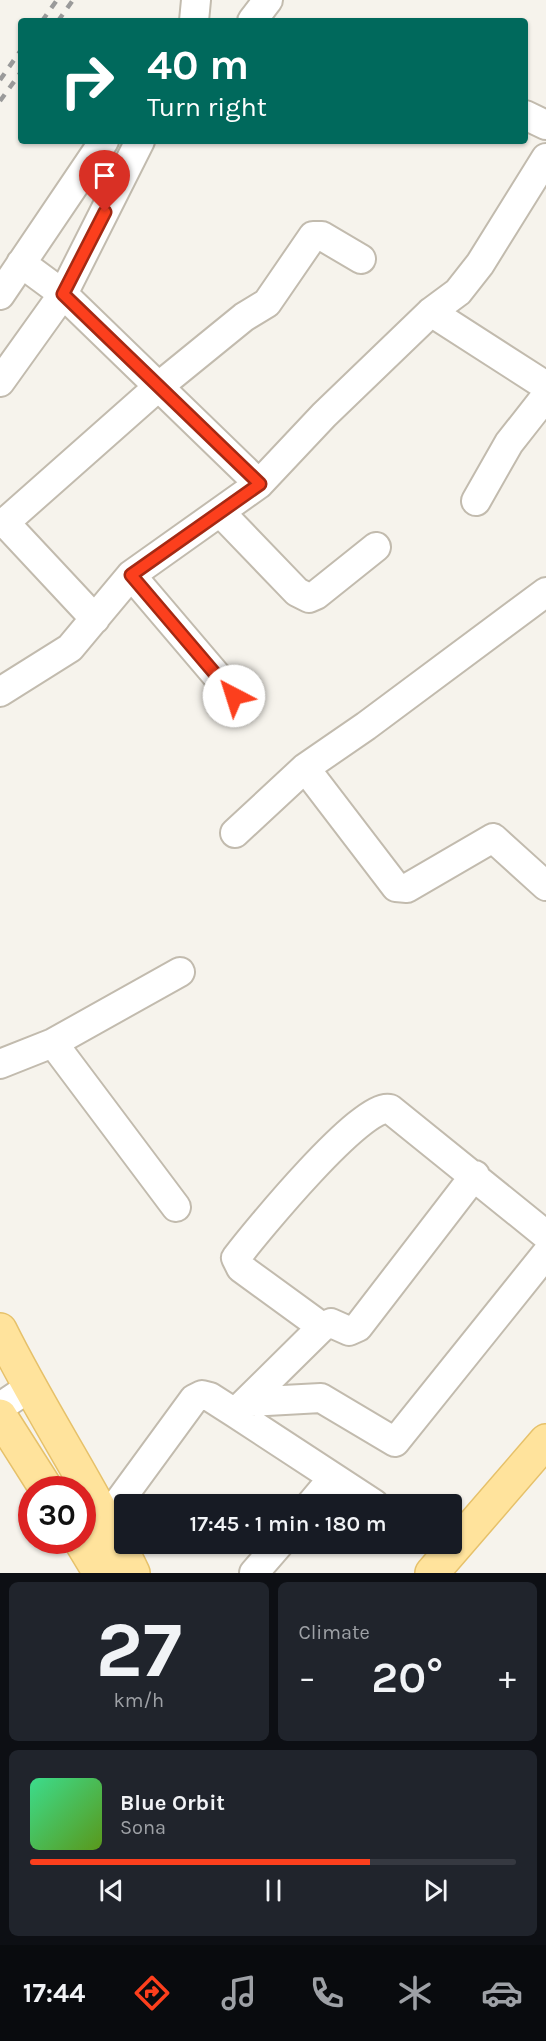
<!DOCTYPE html>
<meta charset="utf-8">
<style>
:root{--surface:#171b24;--page:#20242c;--text:#f1f3f6;--muted:#9ea1a6;--line:#363941;--accent:#fc3f1d}
body{margin:0;font-family:Karla,sans-serif;background:var(--page);color:var(--text);height:100vh;display:flex;flex-direction:column;font-size:22px;white-space:nowrap}
*{box-sizing:border-box;margin:0}
p{font-size:20px;color:var(--muted)}
.icon{flex:none;width:33px;height:33px;fill:none;stroke:currentColor;stroke-width:2;stroke-linecap:round;stroke-linejoin:round}
.map{position:relative;height:1573px;overflow:hidden}
.details{display:flex;flex-direction:column;gap:9px;padding:9px;background:#0d0f14;flex:1}
.details>*{flex:none}
.hud{position:absolute;left:18px;top:18px;width:510px;height:126px;border-radius:6px;box-shadow:0 2px 4px #0004;background:#00695c;color:#fff;overflow:hidden}
.speed{position:absolute;left:18px;top:1476px;display:flex;gap:12px;font-size:30px;font-weight:700;text-align:center}
.speed>*{display:grid;place-content:center;width:78px;height:78px;border-radius:50%;background:var(--surface);box-shadow:0 2px 4px #0004;line-height:1}
.speed .limit{border:9px solid #d22;background:#fff;color:#111}
.pin{position:absolute;display:grid;place-items:center;width:51px;height:51px;color:#fff;margin:-62px -26px;border-radius:50% 50% 50% 0;rotate:-45deg;box-shadow:0 0 6px #0007}
.pin .icon{rotate:45deg}
.me{position:absolute;width:66px;margin:-33px;rotate:320deg;stroke-linejoin:round;filter:drop-shadow(0 0 4px #0008)}
.turn{display:flex;align-items:center;gap:21px;height:126px;padding:0 30px;font-size:27px}
.turn .icon{width:78px;height:78px;stroke-width:2.5}
.turn b{display:block;font-size:42px;line-height:51px}
.big{font-size:45px;font-weight:600;line-height:1.1}
.details .card{flex:1;display:flex;flex-direction:column;justify-content:center;gap:9px;min-width:0;padding:0 21px;border-radius:9px;background:var(--page)}
.details .dial{align-items:center;gap:0}
.dial b{font-size:78px;line-height:1}
.song{display:flex;align-items:center;gap:18px}
.cover{width:72px;height:72px;border-radius:9px;background:linear-gradient(135deg,hsl(150 70% 55%),hsl(90 70% 35%))}
.played{height:6px;border-radius:3px;background:linear-gradient(90deg,var(--accent) 70%,var(--line) 70%)}
.keys{display:flex;justify-content:space-around;direction:ltr}
.heat{display:flex;justify-content:space-between;align-items:center;font-size:33px;direction:ltr}
.details .tiles{flex:1;display:grid;gap:9px;grid-template-columns:1fr 1fr}
.card:last-child{grid-column:span 2}
.trip{position:absolute;left:114px;top:1494px;width:348px;height:60px;border-radius:6px;background:var(--surface);box-shadow:0 2px 4px #0004;font-weight:600;line-height:60px;text-align:center}
.menu{display:flex;height:96px;justify-content:space-around;align-items:center;background:#090b0e;color:var(--muted)}
.menu .icon{width:42px;height:42px}
.menu .selected{color:var(--accent)}
.menu b{font-size:27px;color:var(--text)}
.map>svg:first-child{display:block}
.lines{fill:none;stroke-linecap:round;stroke-linejoin:round}
.minor-casing{stroke:#c2bbae;stroke-width:32}
.major-casing{stroke:#e6c16a;stroke-width:36}
.minor{stroke:#fff;stroke-width:28}
.major{stroke:#ffe39c;stroke-width:33}
.rail{stroke:#9a9a9a;stroke-width:4.5;stroke-dasharray:8 8;stroke-linecap:butt}
.route-casing{stroke:#a42913;stroke-width:15}
.route{stroke:#fc3f1d;stroke-width:10}
</style>
<div class="map">
<svg width="546" height="1573" viewBox="0 0 546 1573">
<rect width="100%" height="100%" fill="#f6f3ec"/>
<g class="lines">
<!-- minor casing -->
<g class="minor-casing">
<path id="minor" d="M194,21L196,0
M252,21L268,0
M525,115L546,125
M140,141L63,294L259,484
M0,295L104,141
M431,312L546,386
M0,382L63,294L21,263
M476,501L509,443L546,396
M220,512L297,592L309,598L316,595L376,547
M131,575L234,696
M95,619L9,527L10,518L158,387L244,317L267,303L313,236H322L361,259
M0,692L70,648L131,575L259,484L324,415L431,312L458,292L480,264L546,158
M305,768L396,887L407,888L493,838L546,886
M235,833L305,768L366,726L546,592
M53,1043L176,1207
M0,1064L53,1043L180,972
M322,1327L241,1268L236,1258C255,1233 363,1101 390,1109L546,1235
M247,1402L321,1398L395,1442L546,1254
M0,1407L30,1387
M241,1407L322,1327L331,1323L349,1331L358,1327L475,1175
M311,1504L332,1479
M107,1518L194,1399L202,1395L210,1397L235,1413L374,1504
M254,1573L279,1544"/>
</g>
<!-- major casing -->
<g class="major-casing">
<path id="major" d="M0,1330C41,1413 93,1489 133,1573
M0,1416L47,1490
M80,1540L100,1573
M432,1573L546,1441"/>
</g>
<!-- minor -->
<use href="#minor" class="minor"/>
<!-- major -->
<use href="#major" class="major"/>
<!-- rail -->
<path class="rail" d="M42,21L57,0
M58,21L73,0
M0,80L21,50
M0,101L21,72"/>
</g>
<g class="lines">
<!-- route casing -->
<g class="route-casing">
<path id="route" d="M105,212L63,294L260,484L131,575L234,696"/>
</g>
<!-- route -->
<use href="#route" class="route"/>
</g>
</svg>
<div class="speed"><div class="limit">30</div></div>
<div class="pin" style="left:105px;top:212px;background:#d93025"><svg class="icon" aria-label="arrive" viewBox="0 0 24 24"><path d="M6 21V4h12l-3 4 3 4H6"/></svg></div>
<svg class="me" style="left:234px;top:696px" viewBox="-20 -20 40 40"><circle r="19" fill="#fff"/><path d="M0-13L10 11 0 6-10 11z" fill="#fc3f1d"/></svg>
<div class="trip">17:45 · 1 min · 180 m</div>
<div class="hud">
<div class="turn"><svg class="icon" aria-label="right" viewBox="0 0 24 24"><path d="M7 20v-9h11M14 6l5 5-5 5"/></svg><div><b>40 m</b>Turn right</div></div>
</div>
</div>
<section class="details">
<div class="tiles">
<div class="card dial"><b>27</b><p>km/h</p></div>
<div class="card"><p>Climate</p>
<div class="heat"><a>−</a><b class="big">20°</b><a>+</a></div>
</div>
<div class="card">
<div class="song"><i class="cover"></i><div><b>Blue Orbit</b><p>Sona</p></div></div>
<div class="played"></div>
<div class="keys"><svg class="icon" aria-label="previous" viewBox="0 0 24 24"><path d="M18 5L8 12l10 7zM5 5v14"/></svg><svg class="icon" aria-label="pause" viewBox="0 0 24 24"><path d="M8 5v14M16 5v14"/></svg><svg class="icon" aria-label="next" viewBox="0 0 24 24"><path d="M6 5l10 7-10 7zM19 5v14"/></svg></div>
</div>
</div>
</section>
<nav class="menu">
<b>17:44</b>
<svg class="icon selected" aria-label="directions" viewBox="0 0 24 24"><path d="M12 3l9 9-9 9-9-9zM9 14v-3h6M13 9l2 2-2 2"/></svg>
<svg class="icon" aria-label="music" viewBox="0 0 24 24"><path d="M9 18V5l10-2v13"/><circle cx="6" cy="18" r="3"/><circle cx="16" cy="16" r="3"/></svg>
<svg class="icon" aria-label="phone" viewBox="0 0 24 24"><path d="M5 4h4l2 5-3 2q2 4 5 5l2-3 5 2v4C11 20 4 13 5 4z"/></svg>
<svg class="icon" aria-label="climate" viewBox="0 0 24 24"><path d="M12 3v18M4 7l16 10M4 17L20 7"/></svg>
<svg class="icon" aria-label="car" viewBox="0 0 24 24"><path d="M5 17H2v-5l4-1 3-4h7l3 4 3 1v5h-3M9 17h6M6 11h13"/><circle cx="7" cy="17" r="2"/><circle cx="17" cy="17" r="2"/></svg>
</nav>
